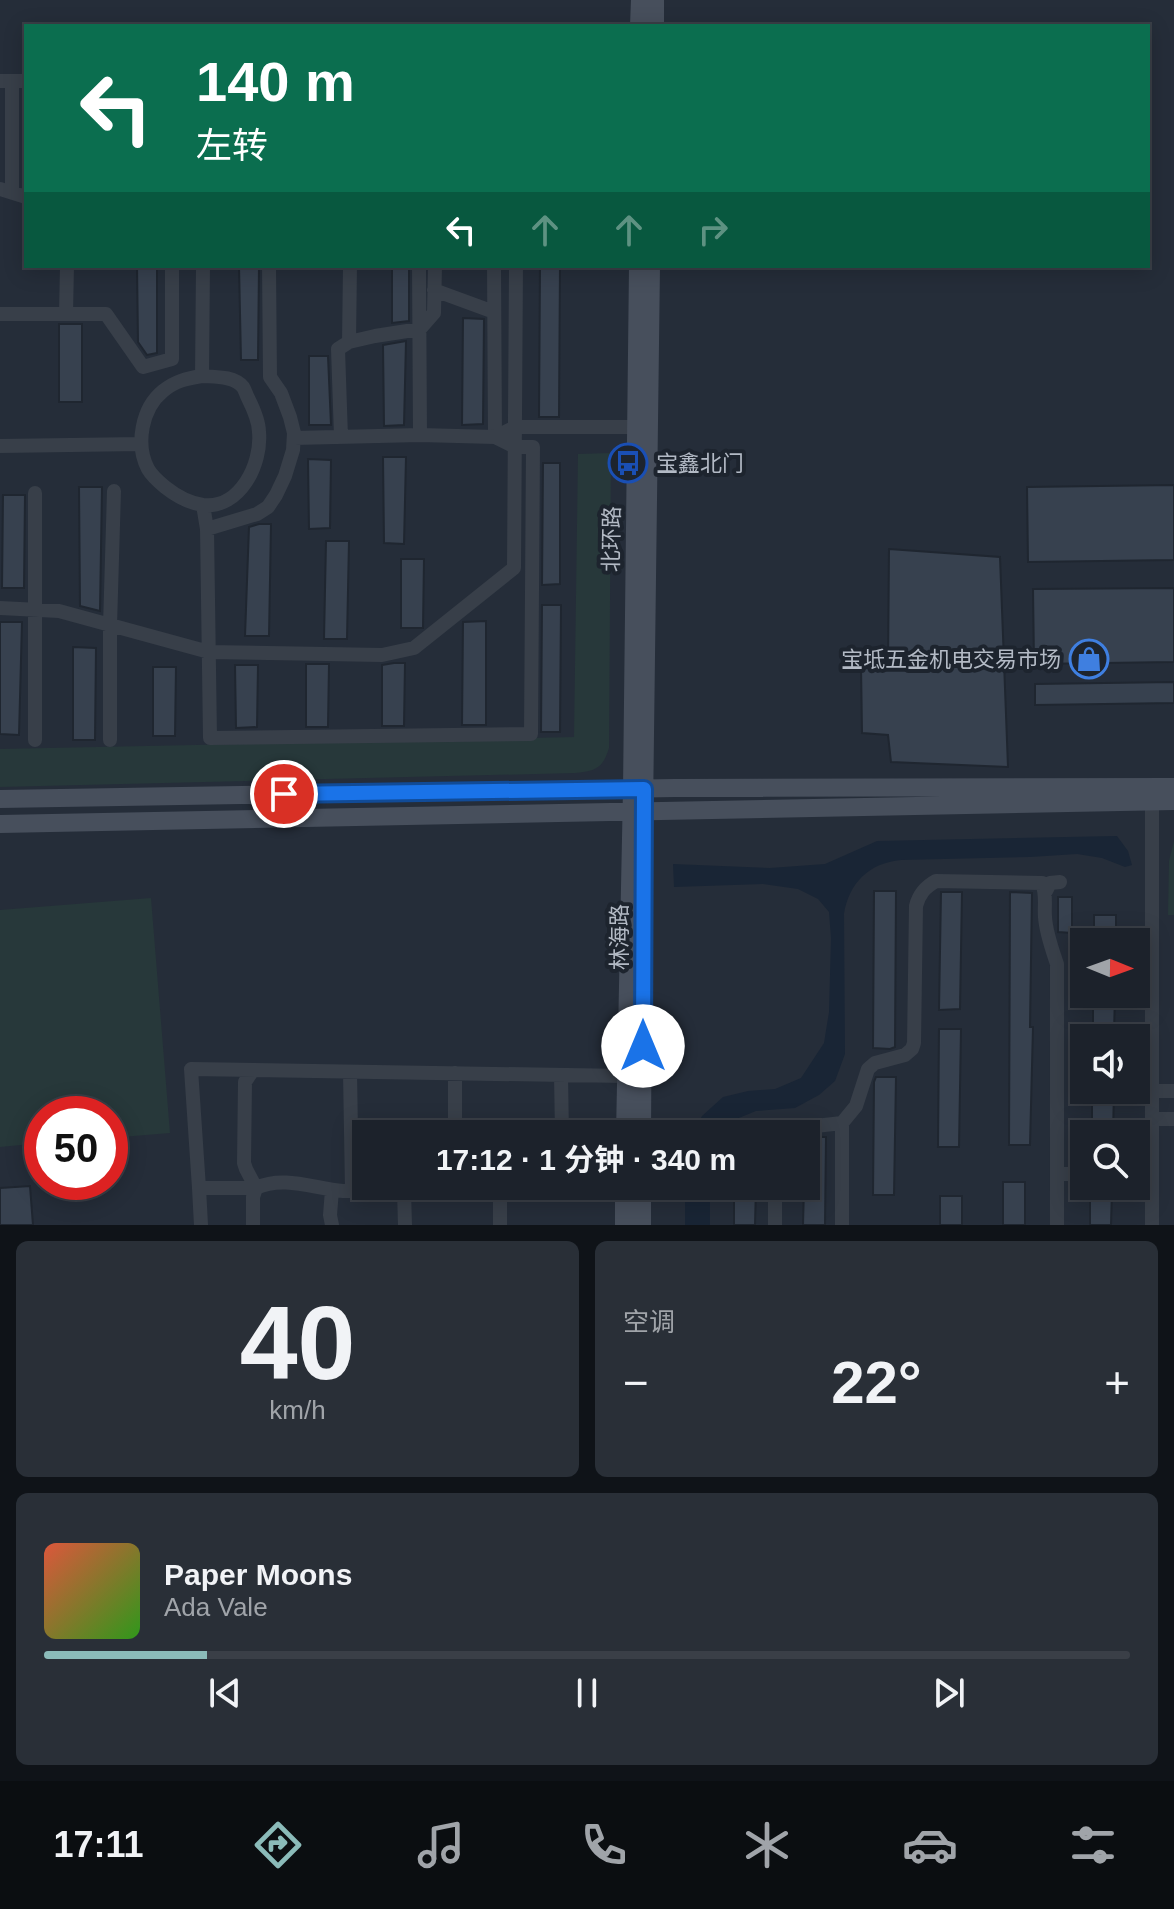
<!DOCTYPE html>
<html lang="zh">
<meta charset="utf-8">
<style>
:root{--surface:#1c222b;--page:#292f37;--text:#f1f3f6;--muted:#a0a4a9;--line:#3a3f47;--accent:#8bbbb9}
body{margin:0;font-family:Helvetica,"Noto Sans SC",sans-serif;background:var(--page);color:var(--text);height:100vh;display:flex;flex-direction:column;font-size:30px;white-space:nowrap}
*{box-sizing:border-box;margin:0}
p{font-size:26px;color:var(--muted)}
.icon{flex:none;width:44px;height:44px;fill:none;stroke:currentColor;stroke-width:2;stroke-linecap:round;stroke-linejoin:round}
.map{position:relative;height:1225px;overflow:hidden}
.sheet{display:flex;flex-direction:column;gap:16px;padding:16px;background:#0f1318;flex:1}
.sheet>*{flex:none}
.guide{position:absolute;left:24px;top:24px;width:1126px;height:244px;border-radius:0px;box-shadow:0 4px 20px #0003,0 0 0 2px var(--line);background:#0b6e4f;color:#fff;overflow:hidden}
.needle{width:52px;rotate:91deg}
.tools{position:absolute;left:1070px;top:928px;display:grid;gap:16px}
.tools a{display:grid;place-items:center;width:80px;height:80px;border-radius:0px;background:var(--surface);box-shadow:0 4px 20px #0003,0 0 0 2px var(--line);font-size:40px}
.speed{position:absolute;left:24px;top:1096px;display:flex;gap:16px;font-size:40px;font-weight:700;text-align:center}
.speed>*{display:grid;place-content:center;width:104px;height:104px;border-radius:50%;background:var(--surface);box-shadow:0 4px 20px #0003,0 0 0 2px var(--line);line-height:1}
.speed .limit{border:12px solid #d22;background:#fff;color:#111}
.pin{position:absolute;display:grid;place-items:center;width:68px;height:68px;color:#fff;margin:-34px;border:4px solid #fff;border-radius:50%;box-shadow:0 2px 8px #0007}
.me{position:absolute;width:88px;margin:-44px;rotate:0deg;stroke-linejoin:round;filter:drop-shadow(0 0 6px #0008)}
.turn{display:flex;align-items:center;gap:28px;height:168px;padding:0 40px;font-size:36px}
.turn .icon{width:104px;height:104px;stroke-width:2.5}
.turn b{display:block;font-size:56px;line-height:68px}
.lanes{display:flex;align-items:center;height:76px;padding:0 40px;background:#0003;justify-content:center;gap:40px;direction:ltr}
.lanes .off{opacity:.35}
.big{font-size:60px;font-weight:700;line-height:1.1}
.sheet .tile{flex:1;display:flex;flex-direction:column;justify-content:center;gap:12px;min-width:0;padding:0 28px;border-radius:12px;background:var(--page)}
.sheet .dial{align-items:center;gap:0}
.dial b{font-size:104px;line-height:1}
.song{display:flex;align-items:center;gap:24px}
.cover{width:96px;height:96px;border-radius:12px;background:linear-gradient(135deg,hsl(10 70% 55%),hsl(110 70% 35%))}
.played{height:8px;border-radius:4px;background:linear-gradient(90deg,var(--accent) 15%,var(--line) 15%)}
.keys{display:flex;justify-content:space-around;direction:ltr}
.heat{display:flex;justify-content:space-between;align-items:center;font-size:44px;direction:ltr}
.sheet .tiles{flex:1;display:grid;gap:16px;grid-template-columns:1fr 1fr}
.tile:last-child{grid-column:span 2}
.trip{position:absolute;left:352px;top:1120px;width:468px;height:80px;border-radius:0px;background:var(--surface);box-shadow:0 4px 20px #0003,0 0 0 2px var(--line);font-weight:700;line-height:80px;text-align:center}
.dock{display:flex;height:128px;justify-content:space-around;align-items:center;background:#0b0e11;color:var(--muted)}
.dock .icon{width:56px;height:56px}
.dock .active{color:var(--accent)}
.dock b{font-size:36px;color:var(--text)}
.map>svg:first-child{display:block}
.green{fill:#27383a}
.water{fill:#192535}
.building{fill:#37414f;stroke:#1f2630;stroke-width:2}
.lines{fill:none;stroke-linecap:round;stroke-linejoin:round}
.street{stroke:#383f49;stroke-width:14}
.secondary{stroke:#474f5c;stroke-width:18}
.route-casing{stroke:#114b97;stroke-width:20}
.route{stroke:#1a73e8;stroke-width:14}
.labels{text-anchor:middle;stroke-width:8;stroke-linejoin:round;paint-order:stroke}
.poi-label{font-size:22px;fill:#b3bac5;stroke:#1d242e;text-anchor:start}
.street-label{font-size:22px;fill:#b3bac5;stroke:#1d242e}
</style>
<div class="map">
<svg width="1174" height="1225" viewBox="0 0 1174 1225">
<rect width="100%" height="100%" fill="#252d39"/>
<!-- green -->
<path class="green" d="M611,453L609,748C603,768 596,771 575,773L0,787V749L574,737L578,454Z
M1174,841V915H1168L1169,861Z
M151,898L170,1133L110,1138V1114H42V1143L0,1147V910Z"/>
<!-- water -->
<path class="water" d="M1117,836L1128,851L1132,865L1125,867L1102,858L1077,854L1030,857L901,860C869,863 849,883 844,914L845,1054L835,1081L819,1095L795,1108L756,1111L719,1126L715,1134H693L702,1116L723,1097L748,1091L775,1089L801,1078L824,1043L829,1012L831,938L829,912L818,899L798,889L763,884L674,887L673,864L770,868L825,864L877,841Z
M685,1186H710V1225H685Z"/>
<!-- building -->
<path class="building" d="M137,266H157V353L147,355L138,342Z
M239,266H259L258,360H241Z
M392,266H409V321L392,323Z
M540,266H560L559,417H539Z
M463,318L484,319L483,424L462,425Z
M59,324H82V402H59Z
M406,341L404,425L384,426L383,345Z
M309,356H328L331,425H309Z
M383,457H406L404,544L384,543Z
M308,459L331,460L330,528L309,529Z
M543,463H560V584L542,585Z
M1174,485V560L1028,562L1027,487Z
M79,487H102L100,611L80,606Z
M3,495H25L24,588H2Z
M259,524H271L269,636H245L249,527Z
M326,541H349L347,639H324Z
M889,549L1000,557L1008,767L891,762L888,735L862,733L861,666L888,667Z
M401,559H424L423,628H401Z
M1174,588V662L1034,664L1033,589Z
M542,605H561L560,732H541Z
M486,621V725H462L463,622Z
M0,622H22L19,735L0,734Z
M73,647L96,648L95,740H73Z
M394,663H405L404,726H382V665Z
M306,664H329L328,727H306Z
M235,665H258L257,727L236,728Z
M153,667H176L175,736H153Z
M1174,682V703L1035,705V684Z
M874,891H896L895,1047L890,1049L873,1048Z
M941,892H962L960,1009L939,1010Z
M1010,892L1032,893L1030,1027H1033L1030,1145H1009Z
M1058,897H1072V933L1058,932Z
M1094,915H1116V942H1094Z
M1093,994H1115L1114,1033H1093Z
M939,1029H961L959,1147H938Z
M876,1077H896L894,1195H873L874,1082Z
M1092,1090H1114L1113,1134H1092Z
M806,1137H826L825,1225H803L804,1186H806Z
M1003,1182H1025V1225H1003Z
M30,1186L33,1225H0V1188Z
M734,1186H756L755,1225H734Z
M1090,1190H1112L1111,1225H1090Z
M940,1196H962V1225H940Z"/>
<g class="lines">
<!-- street -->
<path class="street" d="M0,81H26
M0,189L26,197
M12,192V81
M419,266L420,435
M434,290L494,312
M0,314H106L143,367L172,359V266
M66,314L67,266
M349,342L375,336L420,329L434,313L435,266
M202,376C215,377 234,376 243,387C245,390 246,394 248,398C253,408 259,421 259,432C262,464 240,509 203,505C189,503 175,495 165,487C159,482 152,476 148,469C135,444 142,408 163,391C175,381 188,378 202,376Z
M202,376L203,266
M341,437L338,349L349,342L350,266
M294,438L420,435L495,437L515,427H643
M0,446L141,444
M35,493V740
M203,505L207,529L210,738L531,734L533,447H515L495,437L494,266
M207,529L257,514L268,507L276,495L285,476L293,450L294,433L290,417L281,393L270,377L269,266
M0,608L59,611L209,652L382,655L414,648L514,568L516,266
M110,740V626L114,491
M1046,891L1050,883L1060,882
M350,1072L352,1191
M455,1073V1134
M561,1075L562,1134
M1152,1091H1174
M1152,1119H1174
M786,1134L798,1128L842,1123
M1058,1174H1084
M199,1188L191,1069L625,1076
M332,1190L330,1215L332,1225
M404,1191L405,1225
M496,1193L562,1192V1186
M201,1225L199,1188H256L246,1169L244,1163L245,1082L253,1070
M253,1225V1197L256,1188C284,1175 315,1189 343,1191H490L496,1193L500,1200V1225
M775,1225V1186
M842,1225V1123L856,1106L868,1069L875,1063L905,1055L912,1049L914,1043L916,906C919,894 925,887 936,881L1042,883C1047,895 1044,905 1045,917C1046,933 1052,949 1057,964V1225
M1152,1225V801"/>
<!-- secondary -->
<path class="secondary" d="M639,26L640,0
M655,26V0
M0,799L675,788L1174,787
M0,824L1174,801
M625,1134L632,789L638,266
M642,1134L644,812L651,266
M624,1225V1186
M642,1225V1186"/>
</g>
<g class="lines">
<!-- route casing -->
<g class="route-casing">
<path id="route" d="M284,794L644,789L643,1046"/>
</g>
<!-- route -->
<use href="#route" class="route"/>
</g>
<!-- icons -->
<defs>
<g id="bus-ring" transform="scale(2)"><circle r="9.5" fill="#1d242e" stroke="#1a4fb4" stroke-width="1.5"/><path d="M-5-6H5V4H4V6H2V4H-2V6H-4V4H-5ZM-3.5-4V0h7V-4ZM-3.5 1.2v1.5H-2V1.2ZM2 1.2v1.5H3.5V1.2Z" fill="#1a4fb4"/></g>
<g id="shop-ring" transform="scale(2)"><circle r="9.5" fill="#1d242e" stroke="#3f7fe0" stroke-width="1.5"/><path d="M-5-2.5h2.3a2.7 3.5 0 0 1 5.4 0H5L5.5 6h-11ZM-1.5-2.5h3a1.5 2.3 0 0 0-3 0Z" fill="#3f7fe0"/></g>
</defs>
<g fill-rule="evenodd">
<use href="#bus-ring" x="628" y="463"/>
<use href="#shop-ring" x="1089" y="659"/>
</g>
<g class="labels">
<!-- poi labels -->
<g class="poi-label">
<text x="656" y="471">宝鑫北门</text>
<text x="1061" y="667" text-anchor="end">宝坻五金机电交易市场</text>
</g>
<!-- street labels -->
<g class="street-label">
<text transform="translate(611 539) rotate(-89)" y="8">北环路</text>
<text transform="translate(619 937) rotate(-90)" y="8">林海路</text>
</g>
</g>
</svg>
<div class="tools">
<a><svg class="needle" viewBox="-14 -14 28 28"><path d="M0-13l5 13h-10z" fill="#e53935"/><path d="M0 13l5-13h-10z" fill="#a0a4a9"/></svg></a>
<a><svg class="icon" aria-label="sound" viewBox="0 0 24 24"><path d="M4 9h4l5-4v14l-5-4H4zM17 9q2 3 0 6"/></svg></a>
<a><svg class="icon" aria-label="search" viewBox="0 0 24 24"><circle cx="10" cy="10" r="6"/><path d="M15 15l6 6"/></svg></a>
</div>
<div class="speed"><div class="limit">50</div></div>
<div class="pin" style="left:284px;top:794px;background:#d93025"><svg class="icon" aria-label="arrive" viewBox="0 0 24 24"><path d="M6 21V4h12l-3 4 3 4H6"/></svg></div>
<svg class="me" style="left:643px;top:1046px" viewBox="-20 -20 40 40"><circle r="19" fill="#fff"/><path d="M0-13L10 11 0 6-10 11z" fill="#1a73e8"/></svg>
<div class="trip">17:12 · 1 分钟 · 340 m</div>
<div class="guide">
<div class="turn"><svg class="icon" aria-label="left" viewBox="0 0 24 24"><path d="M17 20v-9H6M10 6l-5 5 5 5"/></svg><div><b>140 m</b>左转</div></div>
<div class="lanes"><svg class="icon" aria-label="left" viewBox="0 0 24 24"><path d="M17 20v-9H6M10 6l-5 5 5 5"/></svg><svg class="icon off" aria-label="ahead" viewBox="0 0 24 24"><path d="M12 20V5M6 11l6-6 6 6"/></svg><svg class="icon off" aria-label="ahead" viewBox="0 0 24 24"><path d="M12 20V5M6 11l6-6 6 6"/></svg><svg class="icon off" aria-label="right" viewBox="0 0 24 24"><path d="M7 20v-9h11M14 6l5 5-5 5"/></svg></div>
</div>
</div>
<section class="sheet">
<div class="tiles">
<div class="tile dial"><b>40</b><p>km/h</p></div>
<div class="tile"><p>空调</p>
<div class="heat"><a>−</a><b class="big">22°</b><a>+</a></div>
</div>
<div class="tile">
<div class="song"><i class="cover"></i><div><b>Paper Moons</b><p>Ada Vale</p></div></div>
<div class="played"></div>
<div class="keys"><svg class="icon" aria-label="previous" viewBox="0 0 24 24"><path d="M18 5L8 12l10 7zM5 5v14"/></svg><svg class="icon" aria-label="pause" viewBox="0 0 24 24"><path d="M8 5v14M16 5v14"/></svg><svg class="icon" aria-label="next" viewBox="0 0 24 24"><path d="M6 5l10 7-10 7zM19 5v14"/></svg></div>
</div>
</div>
</section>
<nav class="dock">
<b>17:11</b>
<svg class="icon active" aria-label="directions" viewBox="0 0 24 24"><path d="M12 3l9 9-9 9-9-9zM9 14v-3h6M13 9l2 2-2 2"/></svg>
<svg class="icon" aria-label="music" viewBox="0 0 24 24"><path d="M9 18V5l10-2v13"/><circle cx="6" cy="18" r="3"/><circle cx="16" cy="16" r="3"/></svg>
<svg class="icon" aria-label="phone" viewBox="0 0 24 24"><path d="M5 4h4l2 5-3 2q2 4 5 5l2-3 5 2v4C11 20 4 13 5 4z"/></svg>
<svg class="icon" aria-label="climate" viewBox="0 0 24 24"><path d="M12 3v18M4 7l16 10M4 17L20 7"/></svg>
<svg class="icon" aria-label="car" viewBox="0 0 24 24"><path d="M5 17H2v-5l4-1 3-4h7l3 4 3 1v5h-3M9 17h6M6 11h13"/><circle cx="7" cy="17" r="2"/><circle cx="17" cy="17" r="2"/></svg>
<svg class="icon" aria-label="filters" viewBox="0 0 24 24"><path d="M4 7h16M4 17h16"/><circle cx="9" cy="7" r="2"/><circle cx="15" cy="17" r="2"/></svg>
</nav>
